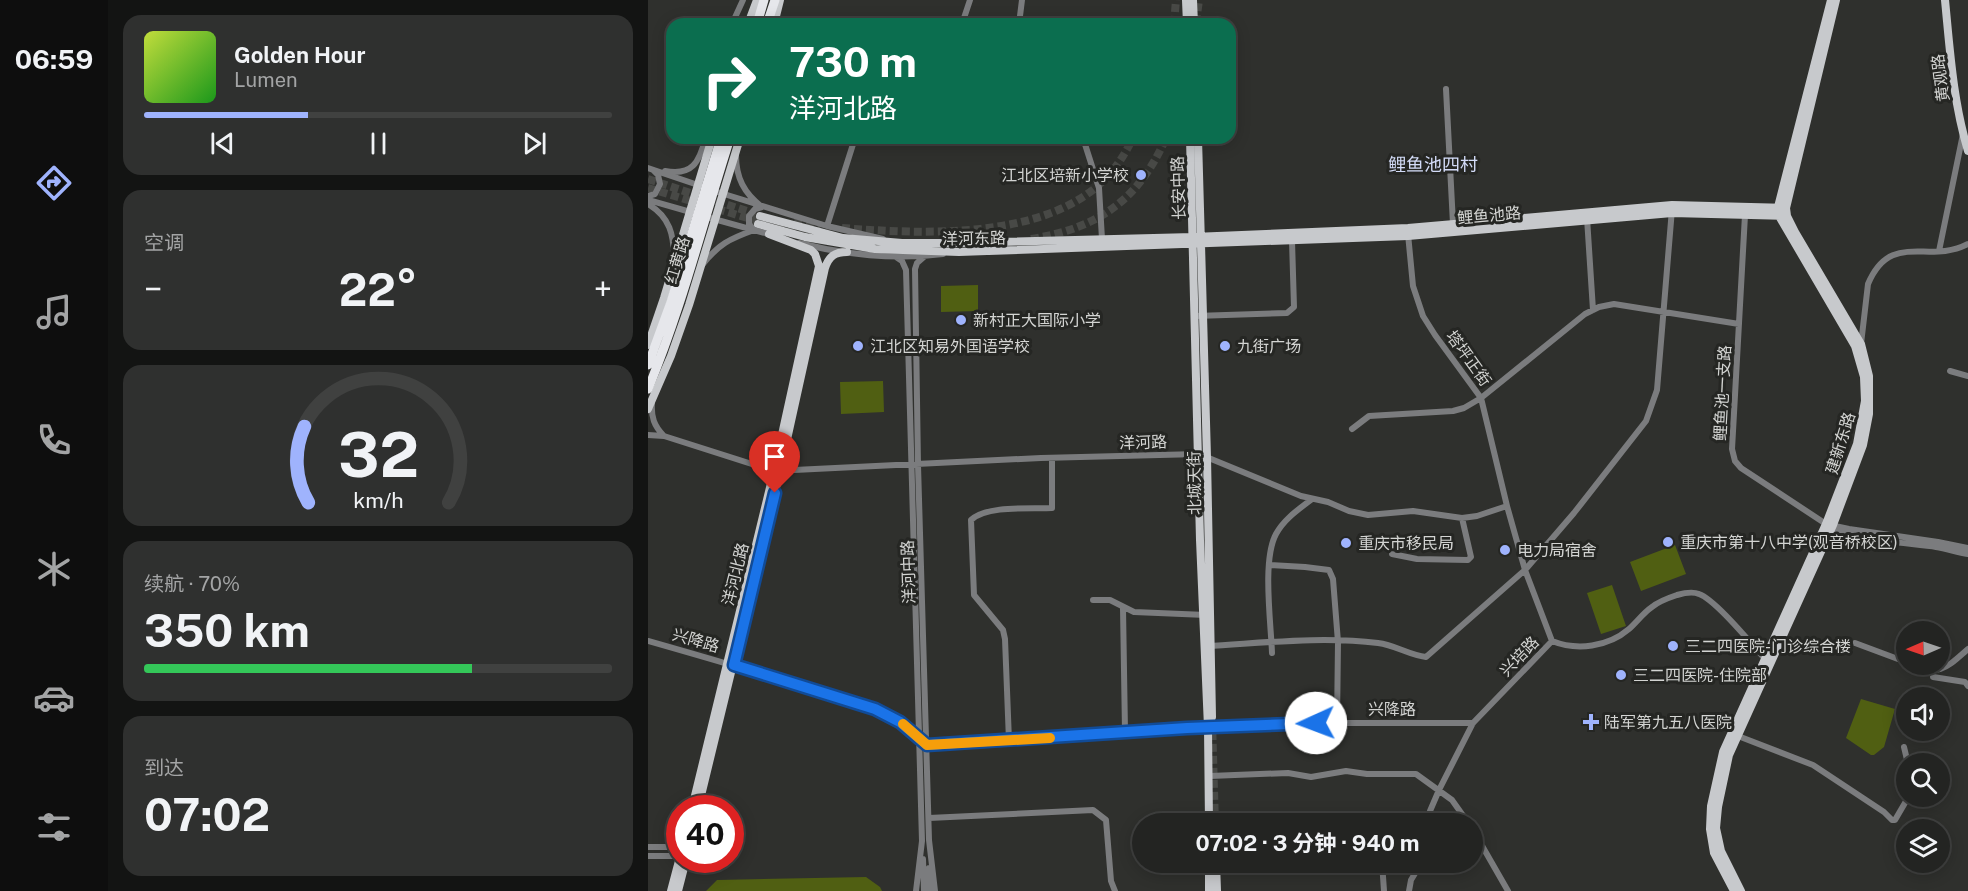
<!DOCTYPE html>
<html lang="zh">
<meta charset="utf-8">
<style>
:root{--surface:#232422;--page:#2f302f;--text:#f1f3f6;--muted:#a3a4a5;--line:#404140;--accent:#9fb3fd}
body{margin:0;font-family:"Public Sans","Noto Sans SC",sans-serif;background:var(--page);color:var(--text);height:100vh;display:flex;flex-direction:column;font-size:22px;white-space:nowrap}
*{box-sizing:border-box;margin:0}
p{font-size:20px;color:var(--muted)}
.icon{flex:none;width:33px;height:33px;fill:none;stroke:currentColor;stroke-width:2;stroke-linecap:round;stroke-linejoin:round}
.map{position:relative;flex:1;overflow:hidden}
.sheet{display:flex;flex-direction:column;gap:15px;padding:15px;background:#131413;width:540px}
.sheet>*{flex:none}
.top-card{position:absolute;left:18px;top:18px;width:570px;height:126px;border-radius:18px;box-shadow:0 3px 15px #0003,0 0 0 2px var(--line);background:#0b6e4f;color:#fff;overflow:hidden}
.needle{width:39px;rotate:268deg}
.fabs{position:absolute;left:1248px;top:621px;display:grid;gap:12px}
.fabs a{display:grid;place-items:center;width:54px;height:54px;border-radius:50%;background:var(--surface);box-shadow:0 3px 15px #0003,0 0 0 2px var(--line);font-size:30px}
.speed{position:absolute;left:18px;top:795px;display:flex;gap:12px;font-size:30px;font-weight:700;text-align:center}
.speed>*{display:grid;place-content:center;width:78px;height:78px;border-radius:50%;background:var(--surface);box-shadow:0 3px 15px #0003,0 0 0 2px var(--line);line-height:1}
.speed .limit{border:9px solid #d22;background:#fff;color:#111}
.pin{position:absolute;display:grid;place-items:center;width:51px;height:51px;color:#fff;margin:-62px -26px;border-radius:50% 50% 50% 0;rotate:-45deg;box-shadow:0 0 6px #0007}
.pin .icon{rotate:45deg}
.me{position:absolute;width:66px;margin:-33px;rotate:268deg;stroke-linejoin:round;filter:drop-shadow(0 0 4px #0008)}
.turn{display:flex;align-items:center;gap:21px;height:126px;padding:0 24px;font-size:27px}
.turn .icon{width:78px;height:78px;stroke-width:2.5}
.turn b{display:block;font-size:42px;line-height:51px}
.big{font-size:45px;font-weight:700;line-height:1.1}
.sheet .tile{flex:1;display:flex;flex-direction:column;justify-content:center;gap:9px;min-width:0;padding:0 21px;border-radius:18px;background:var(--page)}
.sheet .dial{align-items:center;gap:0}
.dial svg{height:156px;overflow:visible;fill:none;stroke:var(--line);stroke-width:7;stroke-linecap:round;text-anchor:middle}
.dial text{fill:var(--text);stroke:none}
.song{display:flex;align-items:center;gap:18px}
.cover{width:72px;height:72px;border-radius:9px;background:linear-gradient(135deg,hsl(70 70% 55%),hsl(120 70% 35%))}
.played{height:6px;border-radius:3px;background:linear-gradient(90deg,var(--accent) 35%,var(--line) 35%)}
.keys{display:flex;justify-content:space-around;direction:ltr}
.heat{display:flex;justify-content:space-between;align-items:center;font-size:33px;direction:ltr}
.charge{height:9px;border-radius:4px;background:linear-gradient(90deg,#34c759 70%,var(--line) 0)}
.trip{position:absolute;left:484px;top:813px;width:351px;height:60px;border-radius:30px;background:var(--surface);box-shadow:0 3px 15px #0003,0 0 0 2px var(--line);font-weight:700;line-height:60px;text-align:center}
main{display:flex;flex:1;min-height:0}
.tabs{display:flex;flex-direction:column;width:108px;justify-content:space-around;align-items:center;background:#0e0e0e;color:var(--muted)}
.tabs .icon{width:42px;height:42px}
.tabs .active{color:var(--accent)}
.tabs b{font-size:27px;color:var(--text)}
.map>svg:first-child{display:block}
.green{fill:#505f12}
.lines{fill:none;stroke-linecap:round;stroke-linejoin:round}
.major-tunnel{stroke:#484946;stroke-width:8;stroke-dasharray:8 4;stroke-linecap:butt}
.minor{stroke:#7b7c7e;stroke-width:6}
.major{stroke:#c7c9cc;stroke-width:8}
.highway{stroke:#e6e7eb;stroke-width:9}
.highway-bridge{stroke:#e6e7eb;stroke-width:9}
.route-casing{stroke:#114b97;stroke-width:15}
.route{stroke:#1a73e8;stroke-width:10}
.slow{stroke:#f59e0b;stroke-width:10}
.poi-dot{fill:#9fb3fd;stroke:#252623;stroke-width:2}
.labels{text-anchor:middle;stroke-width:6;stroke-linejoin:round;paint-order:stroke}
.street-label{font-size:16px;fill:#d3d4d2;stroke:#252623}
.poi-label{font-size:16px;fill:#d3d4d2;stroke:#252623;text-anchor:start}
.neighbourhood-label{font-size:18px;fill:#d3dbf7;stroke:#252623}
</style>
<main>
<nav class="tabs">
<b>06:59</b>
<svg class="icon active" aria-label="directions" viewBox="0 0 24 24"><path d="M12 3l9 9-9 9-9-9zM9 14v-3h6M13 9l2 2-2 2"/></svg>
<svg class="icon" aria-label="music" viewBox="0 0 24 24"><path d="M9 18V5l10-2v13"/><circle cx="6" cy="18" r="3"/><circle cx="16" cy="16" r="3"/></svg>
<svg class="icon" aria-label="phone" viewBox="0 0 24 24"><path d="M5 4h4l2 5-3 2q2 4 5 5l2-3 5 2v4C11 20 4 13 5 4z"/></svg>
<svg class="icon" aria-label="climate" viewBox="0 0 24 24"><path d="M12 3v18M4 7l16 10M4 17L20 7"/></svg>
<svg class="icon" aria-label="car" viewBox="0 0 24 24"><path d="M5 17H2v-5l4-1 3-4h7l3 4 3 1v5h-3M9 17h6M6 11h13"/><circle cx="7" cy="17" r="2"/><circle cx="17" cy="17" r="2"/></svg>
<svg class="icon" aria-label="filters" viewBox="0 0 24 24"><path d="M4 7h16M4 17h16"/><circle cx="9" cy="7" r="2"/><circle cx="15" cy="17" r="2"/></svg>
</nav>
<section class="sheet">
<div class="tile">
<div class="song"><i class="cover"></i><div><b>Golden Hour</b><p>Lumen</p></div></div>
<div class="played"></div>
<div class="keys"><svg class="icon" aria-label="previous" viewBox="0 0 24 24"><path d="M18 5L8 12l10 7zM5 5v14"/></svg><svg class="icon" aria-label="pause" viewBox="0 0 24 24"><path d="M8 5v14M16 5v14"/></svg><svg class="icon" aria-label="next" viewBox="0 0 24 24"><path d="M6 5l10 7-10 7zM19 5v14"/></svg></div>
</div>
<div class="tile"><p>空调</p>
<div class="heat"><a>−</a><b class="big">22°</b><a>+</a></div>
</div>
<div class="tile dial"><svg viewBox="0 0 100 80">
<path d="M14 69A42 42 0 1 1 86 69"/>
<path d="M14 69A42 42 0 0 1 12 30" stroke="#9fb3fd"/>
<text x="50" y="56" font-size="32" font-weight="700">32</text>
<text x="50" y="72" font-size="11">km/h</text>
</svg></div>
<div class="tile"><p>续航 · 70%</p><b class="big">350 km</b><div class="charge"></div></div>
<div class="tile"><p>到达</p><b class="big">07:02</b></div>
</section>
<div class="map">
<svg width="1320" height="891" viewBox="0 0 1320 891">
<rect width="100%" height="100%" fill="#2f302d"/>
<!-- green -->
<path class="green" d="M330,285V311L293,312V286Z
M235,381L236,412L193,414L192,382Z
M1027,545L1038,574L993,591L982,562Z
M964,585L978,626L953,634L939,593Z
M1213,699L1247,709L1236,747L1226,755H1223L1198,738Z
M218,877L232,887L234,891H58L69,880Z"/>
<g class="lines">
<!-- major-tunnel -->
<path class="major-tunnel" d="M548,23L551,0
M526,24L528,0
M0,179L51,196
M0,188L116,223
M68,201L108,214
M146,222L173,225
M128,226L169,235
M194,228C274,234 400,241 460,176C470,165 478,152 485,138
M383,239C450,228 490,201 518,138
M288,248L330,246
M564,720L567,824"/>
<!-- minor -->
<path class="minor" d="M84,24L95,0
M314,24L322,0
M371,24L374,0
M798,89L805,224
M435,138L451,188L454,239
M0,168L53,186
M17,171C46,176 50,162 58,138
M63,190L179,226L235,239
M0,196L7,194L12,184L10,175L5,170
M0,200L46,213
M0,204C22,217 26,235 26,259
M1097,215L1084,449L1087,461L1093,468L1178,524C1193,540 1264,543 1288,547C1299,549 1309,552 1320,554
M55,216L124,235
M939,218L945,310
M179,226L207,138
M760,234L765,286L775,316L787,335L833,398L859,506
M151,243C198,255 247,260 295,254
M1291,251L1315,134
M277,256L269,263L267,269L270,465L281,840L287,891
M248,257L254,261L258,270L274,841L268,891
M54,265C71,244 81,239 106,230L101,224V216L107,209L114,207C96,193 88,178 88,155
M547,316L639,313L646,307L644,241
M1213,344L1220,284C1243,230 1280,265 1320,244
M1302,371L1320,376
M704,429L721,416L805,411L816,408L833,398L937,314L951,307L966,304L1091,324
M0,435L16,436C6,426 3,417 4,403
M16,436L126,471L393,458L551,454L653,496L680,502L701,511L720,515L765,511L814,518L829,516L859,506L877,570L904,641
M1182,525L1201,529L1290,542L1320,548
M744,554L769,559L820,560L823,557L814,518
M621,565L657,567L681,570L685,579L690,642L689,723
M445,600H462L486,612L558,615
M475,608L477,732
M0,641C49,655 98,669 146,684C194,698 243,708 279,745L560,727L689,723H825
M1207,643L1258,662
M559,646C615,643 674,636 730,643C747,645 761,655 778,657L877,570L926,513L998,421L1009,390L1024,209
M624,653C623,623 614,560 628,534C636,519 651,509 664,499
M1264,664C1293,676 1298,668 1320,649
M1285,677L1317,682L1320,686
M1090,736L1165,765L1236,812L1244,820H1247L1261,796
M361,741L357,639L355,630L326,595L323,520C339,505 382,509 404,508V458
M1256,747L1260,764
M562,776L640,773L663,777L698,771L719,774H768L804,800L821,824
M281,818L445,810L458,820L463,881L467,891
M781,824L782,811L791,790L825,723L904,641C929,651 960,647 981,629C989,622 995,613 1004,607C1011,601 1020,598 1029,595C1036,593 1044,591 1051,594C1068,600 1105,646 1119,661
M825,830L860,891
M0,847H32
M0,856H32
M275,859L276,891
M734,862L736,891
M281,891V868
M761,891L763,880L774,862"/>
<!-- major -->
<path class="major" d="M538,0L539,24
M545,0L546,24
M1297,0C1302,51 1305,101 1320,151
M100,24L109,0
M126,24L132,0
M542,138L552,540L560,727
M550,138L559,457L564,717L560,727L561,824
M112,216L195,238L254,243H311L545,237L760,228L1024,205L1138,208
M110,224L157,237L227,249L311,252L760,236L1024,213L1139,216
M0,345L16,298L64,138
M0,409L23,356L41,305L92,138
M44,808L126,471L171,266L167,254L163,250L121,234
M50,808L132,471L177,268C181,256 187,252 199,252
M561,862V891
M568,862L569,891
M23,891L32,857
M30,891L38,860
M1086,891L1066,853L1062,829L1063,806L1075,752L1178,524L1209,444L1217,401L1216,377L1207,346L1131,216L1130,207L1183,0
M1093,891L1073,851L1068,828L1070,807L1081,755L1185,525L1215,445L1221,414V376L1213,344L1147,232L1139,216L1138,208L1188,0"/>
<!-- highway -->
<path class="highway" d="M109,24L116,0
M119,24L127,0"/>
<!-- highway-bridge -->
<path class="highway-bridge" d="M0,365L23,302L73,138
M0,389C34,307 55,222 82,138"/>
</g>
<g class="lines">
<!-- route casing -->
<g class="route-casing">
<path id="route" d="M127,493L86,665L227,709L252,722L279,745L539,728L668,723"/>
</g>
<!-- route -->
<use href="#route" class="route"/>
<!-- slow -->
<path class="slow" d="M255,724L279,745L402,738"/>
</g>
<!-- markers -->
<g class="poi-dot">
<circle cx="493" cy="175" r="6"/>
<circle cx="313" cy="320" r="6"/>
<circle cx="210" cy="346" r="6"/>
<circle cx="577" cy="346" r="6"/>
<circle cx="1020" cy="542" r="6"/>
<circle cx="698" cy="543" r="6"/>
<circle cx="857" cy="550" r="6"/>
<circle cx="1025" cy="646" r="6"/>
<circle cx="973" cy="675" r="6"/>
<path d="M940 713h6v6h6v6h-6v6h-6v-6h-6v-6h6z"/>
</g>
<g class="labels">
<!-- street labels -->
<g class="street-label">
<text transform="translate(1292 78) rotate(-97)" y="6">黄观路</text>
<text transform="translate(530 188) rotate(-92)" y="6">长安中路</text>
<text transform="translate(841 215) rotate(-5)" y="6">鲤鱼池路</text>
<text transform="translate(326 238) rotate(-1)" y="6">洋河东路</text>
<text transform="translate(29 260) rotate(-73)" y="6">红黄路</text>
<text transform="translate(821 358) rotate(54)" y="6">塔坪正街</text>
<text transform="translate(1074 393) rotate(-87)" y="6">鲤鱼池一支路</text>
<text transform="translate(495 442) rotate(-2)" y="6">洋河路</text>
<text transform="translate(1192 443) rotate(-73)" y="6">建新东路</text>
<text transform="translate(546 483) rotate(-91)" y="6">北城天街</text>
<text transform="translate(260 572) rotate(-92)" y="6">洋河中路</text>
<text transform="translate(87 574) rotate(-76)" y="6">洋河北路</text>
<text transform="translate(48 640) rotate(16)" y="6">兴降路</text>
<text transform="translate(871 656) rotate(-46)" y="6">兴培路</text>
<text x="744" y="715">兴降路</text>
</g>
<!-- poi labels -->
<g class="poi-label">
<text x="481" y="181" text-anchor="end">江北区培新小学校</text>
<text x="325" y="326">新村正大国际小学</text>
<text x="222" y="352">江北区知易外国语学校</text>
<text x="589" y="352">九街广场</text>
<text x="1032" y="548">重庆市第十八中学(观音桥校区)</text>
<text x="710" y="549">重庆市移民局</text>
<text x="869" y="556">电力局宿舍</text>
<text x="1037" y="652">三二四医院-门诊综合楼</text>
<text x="985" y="681">三二四医院-住院部</text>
<text x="956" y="728">陆军第九五八医院</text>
</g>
<!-- neighbourhood labels -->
<g class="neighbourhood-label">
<text x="785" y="171">鲤鱼池四村</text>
</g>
</g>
</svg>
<div class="fabs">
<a><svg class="needle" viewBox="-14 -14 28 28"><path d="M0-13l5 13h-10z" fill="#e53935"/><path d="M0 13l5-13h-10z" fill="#a3a4a5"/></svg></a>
<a><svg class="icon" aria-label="sound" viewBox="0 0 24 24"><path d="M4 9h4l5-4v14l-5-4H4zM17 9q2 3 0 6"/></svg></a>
<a><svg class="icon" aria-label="search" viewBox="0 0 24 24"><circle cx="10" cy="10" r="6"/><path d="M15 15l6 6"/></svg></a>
<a><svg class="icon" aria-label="layers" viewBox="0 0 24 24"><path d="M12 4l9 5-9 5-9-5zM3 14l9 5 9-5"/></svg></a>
</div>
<div class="speed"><div class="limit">40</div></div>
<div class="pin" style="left:127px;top:493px;background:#d93025"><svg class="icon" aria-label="arrive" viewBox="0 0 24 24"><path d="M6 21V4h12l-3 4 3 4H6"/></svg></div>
<svg class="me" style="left:668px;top:723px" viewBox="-20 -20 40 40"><circle r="19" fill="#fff"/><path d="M0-13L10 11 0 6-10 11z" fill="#1a73e8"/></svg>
<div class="trip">07:02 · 3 分钟 · 940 m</div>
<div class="top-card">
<div class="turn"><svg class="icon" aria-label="right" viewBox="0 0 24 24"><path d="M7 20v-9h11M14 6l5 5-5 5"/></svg><div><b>730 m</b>洋河北路</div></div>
</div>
</div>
</main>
